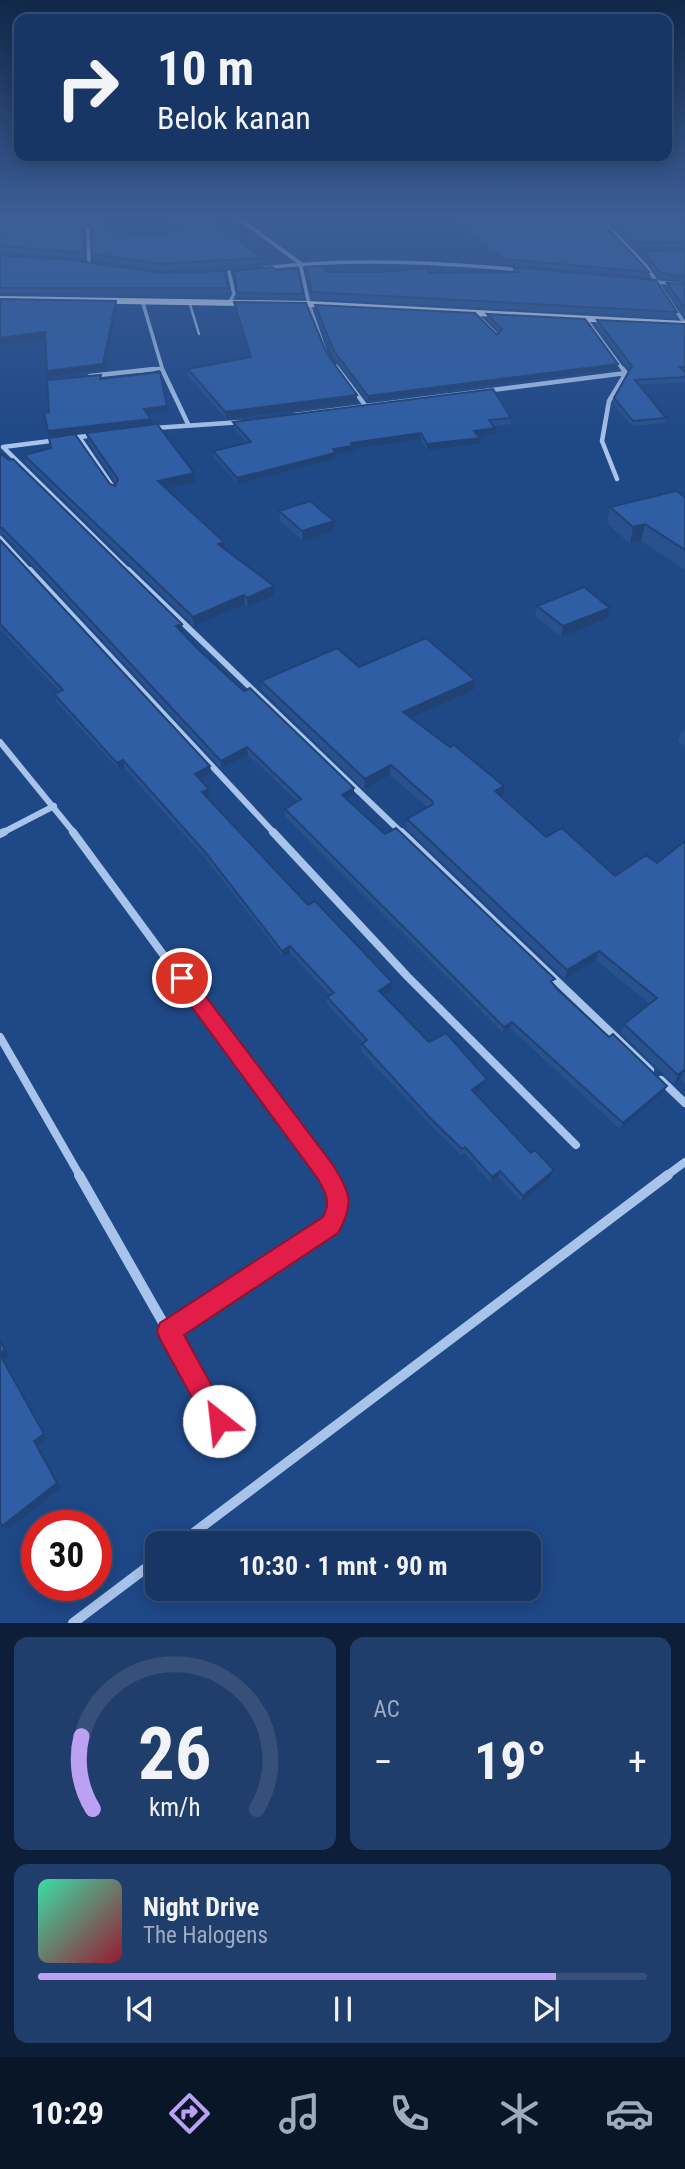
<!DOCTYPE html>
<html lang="id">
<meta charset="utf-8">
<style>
:root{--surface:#173665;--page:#203e6b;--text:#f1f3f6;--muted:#9eabbf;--line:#365079;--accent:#bca0f2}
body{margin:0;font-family:"Roboto Condensed",sans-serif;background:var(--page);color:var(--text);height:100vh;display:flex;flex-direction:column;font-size:26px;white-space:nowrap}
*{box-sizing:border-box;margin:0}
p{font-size:23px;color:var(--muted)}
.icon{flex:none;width:38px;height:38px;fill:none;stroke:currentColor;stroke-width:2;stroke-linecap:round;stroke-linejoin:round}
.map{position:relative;height:1623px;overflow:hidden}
.side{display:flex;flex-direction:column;gap:14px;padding:14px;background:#0d1e38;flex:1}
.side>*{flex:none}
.banner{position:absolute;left:14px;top:14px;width:658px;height:147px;border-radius:14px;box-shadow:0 4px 18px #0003,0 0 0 2px var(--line);background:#173665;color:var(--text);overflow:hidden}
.speed{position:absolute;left:21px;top:1510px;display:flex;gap:14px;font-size:35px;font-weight:700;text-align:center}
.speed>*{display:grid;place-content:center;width:91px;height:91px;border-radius:50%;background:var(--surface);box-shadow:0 4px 18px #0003,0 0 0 2px var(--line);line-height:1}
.speed .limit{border:10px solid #d22;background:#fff;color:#111}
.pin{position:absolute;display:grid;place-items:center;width:60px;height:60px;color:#fff;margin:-30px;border:4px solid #fff;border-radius:50%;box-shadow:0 2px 7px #0007}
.me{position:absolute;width:77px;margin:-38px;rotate:331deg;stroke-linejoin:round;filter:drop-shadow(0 0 5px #0008)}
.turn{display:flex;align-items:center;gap:24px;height:147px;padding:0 28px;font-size:32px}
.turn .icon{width:91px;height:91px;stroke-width:2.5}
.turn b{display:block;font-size:49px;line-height:60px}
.big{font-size:52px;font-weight:700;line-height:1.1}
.side .widget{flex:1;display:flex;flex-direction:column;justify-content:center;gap:10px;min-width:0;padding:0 24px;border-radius:14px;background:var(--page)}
.side .dial{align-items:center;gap:0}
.dial svg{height:182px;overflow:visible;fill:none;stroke:var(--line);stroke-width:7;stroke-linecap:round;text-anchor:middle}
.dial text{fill:var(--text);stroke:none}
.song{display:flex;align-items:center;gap:21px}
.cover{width:84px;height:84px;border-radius:10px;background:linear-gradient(135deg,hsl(160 70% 55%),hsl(350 70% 35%))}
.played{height:7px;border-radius:4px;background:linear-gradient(90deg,var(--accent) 85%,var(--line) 85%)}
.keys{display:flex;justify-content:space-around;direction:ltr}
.heat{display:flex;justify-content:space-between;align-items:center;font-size:38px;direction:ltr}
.side .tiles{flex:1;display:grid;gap:14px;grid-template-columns:1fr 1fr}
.widget:last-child{grid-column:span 2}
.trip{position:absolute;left:145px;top:1531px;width:396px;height:70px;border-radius:14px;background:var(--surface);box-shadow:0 4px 18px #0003,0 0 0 2px var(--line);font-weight:700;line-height:70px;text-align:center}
.tabs{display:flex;height:112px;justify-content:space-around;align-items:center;background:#091628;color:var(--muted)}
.tabs .icon{width:49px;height:49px}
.tabs .current{color:var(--accent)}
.tabs b{font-size:32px;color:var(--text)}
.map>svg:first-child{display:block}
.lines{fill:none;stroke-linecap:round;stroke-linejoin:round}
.lane{stroke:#a9c4ea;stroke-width:2.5}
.street-far4{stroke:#a9c4ea;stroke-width:3.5}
.street-far3{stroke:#a9c4ea;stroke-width:4.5}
.street-far2{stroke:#a9c4ea;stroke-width:6}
.street-far1{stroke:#a9c4ea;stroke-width:8}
.street{stroke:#a9c4ea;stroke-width:10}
.primary{fill:#edf3fe;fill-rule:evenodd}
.wall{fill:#28518e}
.shaded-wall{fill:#214274}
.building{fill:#2f5ea5;stroke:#214274;stroke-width:2}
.route{fill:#e11d48;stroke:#92132f;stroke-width:2}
</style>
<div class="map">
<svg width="685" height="1623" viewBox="0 0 685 1623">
<rect width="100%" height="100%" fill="#1f4887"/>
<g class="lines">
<!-- lane -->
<path class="lane" d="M189,301L199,334"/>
<!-- street-far4 -->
<path class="street-far4" d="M235,216L300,263L309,304L326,354
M598,216L646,266L685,324
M88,230L89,264
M264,268C350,258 435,262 521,270
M229,272L234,294L230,301
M647,281L685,285
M142,300L163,371
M474,312L496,334
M586,319L624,371
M336,366L339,371
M139,371L162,368"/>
<!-- street-far3 -->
<path class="street-far3" d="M162,369L188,424
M338,369L365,405
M90,376L154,369
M295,415L626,373L623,369
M154,428L242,422
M79,437L115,490
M70,438L97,435
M58,440L3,447L130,572
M617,479L602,441L609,401L626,373
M0,538L31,572"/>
<!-- street-far2 -->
<path class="street-far2" d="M30,570L275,834
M128,570L403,834
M0,742L75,834
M0,834L54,806"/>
<!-- street-far1 -->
<path class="street-far1" d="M73,832L326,1176
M273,832L407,976L576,1145
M401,832L650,1070
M0,834L4,832
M0,1037L80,1176
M661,1080L685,1103
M666,1176L685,1162"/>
<!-- street -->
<path class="street" d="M79,1175L219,1421
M169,1331L330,1225C342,1205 339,1193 325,1175
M179,1544L668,1175
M73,1623L158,1559"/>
<!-- primary -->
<path class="primary" d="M0,296L309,301L685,321V327L309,307L0,302Z"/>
</g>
<!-- wall -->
<path class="wall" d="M0,216L61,221L100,217L114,238L179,231L166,216H229L232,217V223L218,224L262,258V263L161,270L93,259L92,229L89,226L84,229V258L0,252Z
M448,216H597L649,272L648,277L502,263Z
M602,216H685V248L634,247Z
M685,250V282L659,278L642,255L643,251Z
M0,255L228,288L229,294L0,293Z
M306,267L326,272L428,273L513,272V267L677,312L676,318L312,299L307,273Z
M234,271L303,294V298L237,297Z
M667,283L685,284V316L666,288Z
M234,302L327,354L357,403L226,419L188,376V369L250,357L234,308Z
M315,305L497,335L499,332L487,319V314L617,369L368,401L334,357L315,310Z
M597,320L685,324V382L640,385L666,418L665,423L632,426L613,403L614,398L629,370L596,325Z
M511,418V424L493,426L494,434L479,436V444L427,450L421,439L353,449V452L335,455V459L238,484L214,457L213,451L247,443L234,428L233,422Z
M86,433L195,482L166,488L225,549L274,595L248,607L245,604L194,626L26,463L24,455L115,486L116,483L88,441Z
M0,453L182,624L183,631H181L199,650L354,795L347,799L553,984L664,1092L620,1129L510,1028L503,1033L285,816V809L297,801L248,755L221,768L34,566L4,535L0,534Z
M685,497V570L641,541L630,544L607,523L610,507Z
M279,511L334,531L303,541L280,521Z
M0,540L210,766L211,773L200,779L209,789L210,796L207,797L308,905L392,982V989L383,995L429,1042L487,1079L485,1086L475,1094L552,1176L522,1202L498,1177L491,1183L464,1153L461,1155L432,1126L361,1051L362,1044L363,1043L327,1004V997L330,995L290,953L283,957L206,859L124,768L119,770L56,701L54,694L60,692L0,629Z
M537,606L608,618L561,637L535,616Z
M359,667L474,690L411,718L503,796L501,797L546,837L615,876L657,863L685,841V1084L680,1079L674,1084L621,1033L624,1024L650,1004L596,960L565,979L406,828L407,819L427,807L390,775L364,789L262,690L261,681Z
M685,730V747L678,741L681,732Z"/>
<!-- shaded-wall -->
<path class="shaded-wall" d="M232,217V223L212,225V220Z
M88,220L89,226L84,229V258L83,224Z
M116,301L117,307L104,370L48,377L47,371Z
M45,332L46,338L0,344V338Z
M618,364L617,369L368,401V396Z
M357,395V403L226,419L225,412Z
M167,406L168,411L144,414V409Z
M151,419L152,424L49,436L48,431Z
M495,428L494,434L474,437V431Z
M421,433V439L353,449V452L335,455V459L238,484L237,478L351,443Z
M480,438L479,444L427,450V444Z
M194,473L195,482L159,490L158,481Z
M334,521V531L303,541L302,531Z
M645,524L641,541L630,544L633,527Z
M224,542L225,551L218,544Z
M274,586V595L248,607L247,598Z
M244,595L245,604L194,626L193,617Z
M610,608L608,618L561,637L563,626Z
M182,624L183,631L177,633L176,626Z
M475,680L474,690L402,722L403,712Z
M247,747L248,755L221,768V761Z
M123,760L124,768L119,770L117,763Z
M391,765L390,775L364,789L365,779Z
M210,766L211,773L196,781L195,774Z
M504,786L503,796L494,801L495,791Z
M354,788V795L342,802V795Z
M209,789L210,796L203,799L202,792Z
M290,946V953L283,957L282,951Z
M599,951L596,960L565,979L567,970Z
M392,982V989L379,998V991Z
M512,1022L510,1028L503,1033L504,1027Z
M684,1070L680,1079L674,1084L678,1075Z
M487,1079L485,1086L471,1097L472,1090Z
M667,1086L664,1092L620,1129L623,1123Z
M554,1170L552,1176L522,1202L523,1196Z
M500,1171L498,1177L491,1183L492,1177Z
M0,1338L9,1356L4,1360L47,1439L38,1446L61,1488L7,1530L2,1526L34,1441L0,1355Z"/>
<!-- building -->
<path class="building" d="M0,216H56L61,221L100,217L114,238L182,231L170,216H229L232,217L212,220L262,258L161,264L92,254V225L88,220L83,224L84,253L0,246Z
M453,216H597L649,272L502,259Z
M607,216H685V243L635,242Z
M685,250V277L661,273L643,251Z
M0,255L73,260L160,273L225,271L228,288H0Z
M324,266L326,272H382L427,268L428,273L519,272L513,267L656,280L677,312L312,292L306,267Z
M272,267L276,270L298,269L303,294L237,293L234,271Z
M667,283L685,284V309Z
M0,299L116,301L103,364L47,371L45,332L0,338Z
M234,302L306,303L327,354L357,395L225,412L188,369L251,357Z
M315,305L475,313L497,335L502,329L487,314L585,319L618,364L368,396L334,351Z
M597,320L685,324V367H680L685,372V377L635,380L666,418L633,421L614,398L632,366Z
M160,372L167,406L144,409L151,419L48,431L44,413L49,412L47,380L101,375L100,379Z
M493,389L511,418L489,420L495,428L474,431L480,438L427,444L421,433L351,443L353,446L333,449L335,453L237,478L213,451L251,442L233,422Z
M157,424L194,473L158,481L224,542L218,544L274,586L247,598L244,595L193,617L24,455L51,448L49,438L75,434L110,484L115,486L118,479L86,433Z
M0,453L9,460L13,459L182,624L176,626L199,650L244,691L250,688L354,788L342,795L385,834L396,828L555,979L551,981L557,989L609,1037L613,1034L667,1086L623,1123L512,1022L504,1027L285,809L301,799L247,747L221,761L33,559L2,528H0Z
M676,491L685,497V550L645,524L633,527L610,507Z
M310,501L334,521L302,531L279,511Z
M0,540L210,766L195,774L209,789L202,792L308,905L315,901L392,982L379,991L429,1042L446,1033L487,1079L472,1090L531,1153L535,1150L554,1170L523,1196L500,1171L492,1177L465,1147L462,1149L432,1120L362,1044L367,1040L327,997L334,993L290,946L282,951L205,852L123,760L117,763L54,694L63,690L0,624Z
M584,587L610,608L563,626L537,606Z
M426,638L475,680L403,712L450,747L454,745L504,786L495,791L546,837L562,828L615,876L646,855L657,863L685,841V1071L684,1070L678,1075L624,1024L657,998L599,951L567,970L407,819L433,804L432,801L391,765L365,779L261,681L337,648L359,667Z
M0,1340L5,1350L0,1353Z
M0,1355L44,1434L34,1441L57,1483L2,1526L0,1521Z"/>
<!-- sky -->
<linearGradient id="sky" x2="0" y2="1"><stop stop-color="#11284a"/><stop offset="0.49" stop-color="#3c5e96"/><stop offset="1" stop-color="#3c5e96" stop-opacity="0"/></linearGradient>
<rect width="685" height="443" fill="url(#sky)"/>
<!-- route -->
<path class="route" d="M182,971L188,973L333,1165C350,1193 355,1203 338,1233L184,1335L231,1421L228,1430L219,1433L210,1430L160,1339L157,1331L160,1323L323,1217C331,1203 326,1193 318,1179L175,984L172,978L175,973Z"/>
</svg>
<div class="speed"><div class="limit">30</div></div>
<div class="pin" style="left:182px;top:978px;background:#d93025"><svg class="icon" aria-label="arrive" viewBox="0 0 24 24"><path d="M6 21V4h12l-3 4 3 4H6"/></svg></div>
<svg class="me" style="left:219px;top:1421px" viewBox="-20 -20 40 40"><circle r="19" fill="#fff"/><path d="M0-13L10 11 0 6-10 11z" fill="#e11d48"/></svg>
<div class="trip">10:30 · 1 mnt · 90 m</div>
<div class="banner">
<div class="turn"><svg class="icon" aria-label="right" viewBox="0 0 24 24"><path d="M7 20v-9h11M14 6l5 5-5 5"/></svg><div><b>10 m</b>Belok kanan</div></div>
</div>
</div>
<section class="side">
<div class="tiles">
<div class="widget dial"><svg viewBox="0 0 100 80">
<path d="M14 69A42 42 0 1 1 86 69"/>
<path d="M14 69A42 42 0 0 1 9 37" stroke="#bca0f2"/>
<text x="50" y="56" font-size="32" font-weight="700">26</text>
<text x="50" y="72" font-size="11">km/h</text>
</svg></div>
<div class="widget"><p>AC</p>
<div class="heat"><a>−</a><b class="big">19°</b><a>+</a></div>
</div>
<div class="widget">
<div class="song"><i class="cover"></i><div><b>Night Drive</b><p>The Halogens</p></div></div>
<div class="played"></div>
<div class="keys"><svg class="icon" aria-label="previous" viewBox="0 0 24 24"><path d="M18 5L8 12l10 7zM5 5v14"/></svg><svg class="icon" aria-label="pause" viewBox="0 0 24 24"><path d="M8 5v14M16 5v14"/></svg><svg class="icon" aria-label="next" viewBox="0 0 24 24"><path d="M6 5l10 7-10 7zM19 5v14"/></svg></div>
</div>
</div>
</section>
<nav class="tabs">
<b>10:29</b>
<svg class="icon current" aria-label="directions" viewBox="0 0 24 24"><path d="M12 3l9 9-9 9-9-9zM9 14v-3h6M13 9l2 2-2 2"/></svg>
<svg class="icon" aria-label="music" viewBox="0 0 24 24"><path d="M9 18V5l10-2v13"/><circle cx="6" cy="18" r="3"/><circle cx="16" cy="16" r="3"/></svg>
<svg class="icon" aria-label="phone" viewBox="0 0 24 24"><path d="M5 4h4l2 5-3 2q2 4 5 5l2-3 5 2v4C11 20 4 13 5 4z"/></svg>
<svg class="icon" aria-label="climate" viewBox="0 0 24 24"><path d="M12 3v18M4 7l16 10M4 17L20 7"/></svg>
<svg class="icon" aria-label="car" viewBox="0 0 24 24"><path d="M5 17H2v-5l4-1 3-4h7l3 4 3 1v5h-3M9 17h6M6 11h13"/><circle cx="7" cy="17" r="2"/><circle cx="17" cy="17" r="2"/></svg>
</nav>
